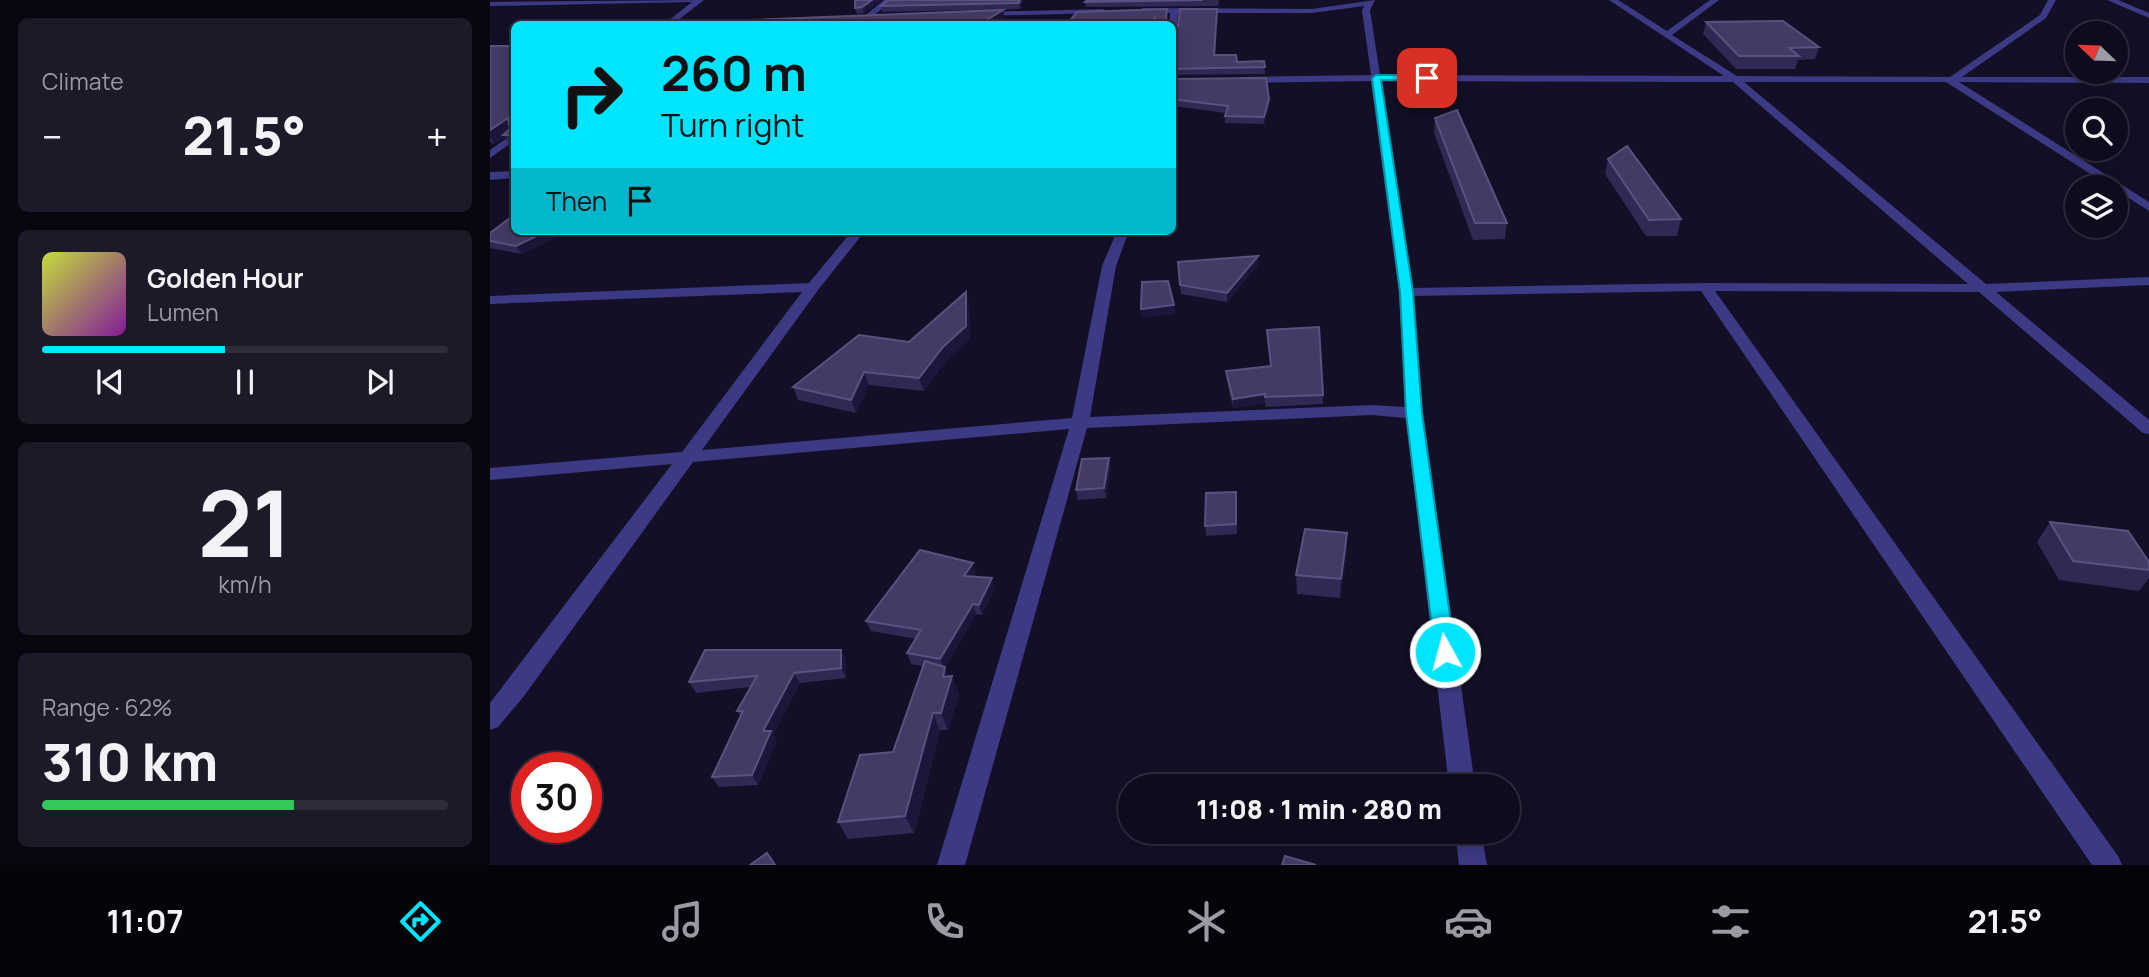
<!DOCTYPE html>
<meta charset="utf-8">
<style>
:root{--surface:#0e0b1c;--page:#1c1929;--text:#f1f3f6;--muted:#9b9ba3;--line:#2e2b3b;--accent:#00e5ff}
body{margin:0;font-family:Manrope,sans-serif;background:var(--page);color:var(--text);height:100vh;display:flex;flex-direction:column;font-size:26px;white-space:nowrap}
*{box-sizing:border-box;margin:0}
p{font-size:23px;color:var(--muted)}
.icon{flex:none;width:38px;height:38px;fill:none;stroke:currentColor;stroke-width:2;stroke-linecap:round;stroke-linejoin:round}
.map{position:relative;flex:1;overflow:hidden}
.sheet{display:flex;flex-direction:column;gap:18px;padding:18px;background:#08060f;width:490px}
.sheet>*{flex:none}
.hud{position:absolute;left:21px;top:21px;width:665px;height:214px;border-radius:10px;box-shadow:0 4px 18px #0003,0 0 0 2px var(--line);background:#00e5ff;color:#111;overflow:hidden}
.needle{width:46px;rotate:293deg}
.buttons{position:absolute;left:1575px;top:21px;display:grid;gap:14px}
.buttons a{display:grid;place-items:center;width:63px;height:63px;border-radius:50%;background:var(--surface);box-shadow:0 4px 18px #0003,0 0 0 2px var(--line);font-size:35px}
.speed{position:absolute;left:21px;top:752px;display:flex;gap:14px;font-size:35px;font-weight:700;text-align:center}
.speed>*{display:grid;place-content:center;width:91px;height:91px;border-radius:50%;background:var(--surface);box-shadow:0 4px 18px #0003,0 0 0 2px var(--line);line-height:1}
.speed .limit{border:10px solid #d22;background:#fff;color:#111}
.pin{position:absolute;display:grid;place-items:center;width:60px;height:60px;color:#fff;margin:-30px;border-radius:14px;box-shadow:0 4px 10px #0006}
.me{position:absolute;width:77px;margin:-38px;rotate:353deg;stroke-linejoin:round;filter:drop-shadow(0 0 5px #0008)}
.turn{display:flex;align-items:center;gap:24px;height:147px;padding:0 35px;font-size:32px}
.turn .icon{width:91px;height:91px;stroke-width:2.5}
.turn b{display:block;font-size:49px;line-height:60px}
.then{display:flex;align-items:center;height:66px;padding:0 35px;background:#0003;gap:14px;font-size:26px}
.big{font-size:52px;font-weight:800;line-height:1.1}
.sheet .widget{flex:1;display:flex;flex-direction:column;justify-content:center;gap:10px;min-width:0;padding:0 24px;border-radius:10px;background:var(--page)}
.sheet .dial{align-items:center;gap:0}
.dial b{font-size:91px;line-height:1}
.song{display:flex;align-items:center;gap:21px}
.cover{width:84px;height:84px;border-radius:10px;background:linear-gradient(135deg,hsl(70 70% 55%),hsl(290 70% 35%))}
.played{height:7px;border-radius:4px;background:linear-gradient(90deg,var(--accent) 45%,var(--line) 45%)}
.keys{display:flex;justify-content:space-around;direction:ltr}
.heat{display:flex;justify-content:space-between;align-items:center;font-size:38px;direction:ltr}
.charge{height:10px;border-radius:5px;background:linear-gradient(90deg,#34c759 62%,var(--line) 0)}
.trip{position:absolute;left:628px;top:774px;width:402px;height:70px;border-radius:35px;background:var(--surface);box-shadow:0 4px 18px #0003,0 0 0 2px var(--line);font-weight:800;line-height:70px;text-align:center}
.menu{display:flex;height:112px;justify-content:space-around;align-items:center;background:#06040b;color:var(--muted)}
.menu .icon{width:49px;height:49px}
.menu .active{color:var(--accent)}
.menu b{font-size:32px;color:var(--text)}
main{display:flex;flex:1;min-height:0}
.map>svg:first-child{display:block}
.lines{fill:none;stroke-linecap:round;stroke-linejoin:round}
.minor{fill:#3d3a85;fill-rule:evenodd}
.wall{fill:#312854}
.shaded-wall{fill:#1d163a}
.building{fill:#433a66;stroke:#5a527e;stroke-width:2}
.route{fill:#00e5ff;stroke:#0095a6;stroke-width:2}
</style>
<main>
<section class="sheet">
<div class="widget"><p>Climate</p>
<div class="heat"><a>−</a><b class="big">21.5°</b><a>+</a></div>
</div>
<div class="widget">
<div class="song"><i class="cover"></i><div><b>Golden Hour</b><p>Lumen</p></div></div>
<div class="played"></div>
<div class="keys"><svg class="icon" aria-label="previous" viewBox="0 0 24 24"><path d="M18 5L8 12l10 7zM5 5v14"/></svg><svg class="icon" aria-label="pause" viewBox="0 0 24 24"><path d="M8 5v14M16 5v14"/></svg><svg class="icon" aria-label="next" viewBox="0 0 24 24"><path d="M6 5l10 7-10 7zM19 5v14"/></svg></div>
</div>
<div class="widget dial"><b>21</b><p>km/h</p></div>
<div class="widget"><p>Range · 62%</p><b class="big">310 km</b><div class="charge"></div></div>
</section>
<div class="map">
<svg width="1659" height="865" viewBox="0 0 1659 865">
<rect width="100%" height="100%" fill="#130f26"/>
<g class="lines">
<!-- minor -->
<path class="minor" d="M214,0L183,24H174L202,2L0,6V2Z
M394,0H403L373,24H365Z
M885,0L880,10L890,75L1234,76L1119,0H1128L1177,31L1220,0H1229L1182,35L1247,76L1460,77L1550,15L1558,0H1566L1556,18L1472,77H1659V83L1469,82L1659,202V211L1456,82H1254L1496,284L1659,277V285L1506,292L1659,420V434L1653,433L1489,292L1225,291L1628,856L1632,865H1602L1211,291L923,296L933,413L985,786H959L916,418L882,415L597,428L475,865H447L579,429L203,462L34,696L8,727L0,730V703L182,464L0,480V468L192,452L312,292L0,304V296L319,283L362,231H375L328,290L212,450L582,418L612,266L627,231H639L626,266L600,417L882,405L915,407L909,292L881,81L752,83L747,80L752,77L881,75L872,10L874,6L822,13H688L686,32L682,34V24H679L680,13L649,10L653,8L822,9ZM891,81L1243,82L1478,284L1215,283L922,288Z
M1617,0H1628L1659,13V18Z
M614,9L611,13L492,16L488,14L492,12Z
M24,133V141L0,158V150Z
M0,172L24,171V178L0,180Z
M965,831H991L997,865H969Z"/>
</g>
<!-- wall -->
<path class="wall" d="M365,0H391L374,13L367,14L365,8Z
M533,0L530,9L392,12L391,6Z
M729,0L728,6L596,7L595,2Z
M728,15L725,55L747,62L774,61L775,74L682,75V29Z
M1216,22L1329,47L1325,59L1308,60L1305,69H1246L1213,34Z
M0,46H24V147H20L15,137L4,144L0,142Z
M682,79L779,99V106L774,124L735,123V116L736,113L682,106Z
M945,118L1017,223L1015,239L983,240L944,133Z
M1118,159L1191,219L1187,236H1156L1115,174Z
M24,231H79L31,254L0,248V233Z
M768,256V265L737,302L691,294L688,262Z
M479,304L480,339L457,360L434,391L379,385L366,413L308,400L303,387L419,342Z
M777,330L833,395V404L776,407L775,403L743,408L737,381L736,371L781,366Z
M619,458L621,467L616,498L588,500L586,490Z
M747,502V534L716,536L715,526Z
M1560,522L1659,562V578L1649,591L1569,580L1547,542Z
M857,553L850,598L807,594L806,575Z
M486,573L484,577L505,588L492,615L486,614L455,667L459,676H462L469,694L458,730H450L424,833L358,839L348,822L403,752L433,666L421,664L417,653L426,639L381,631L376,621Z
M356,660V678L310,683L283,735L287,741L268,785L229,787L222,777L251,717L247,711L260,687L206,693L199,682Z"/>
<!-- shaded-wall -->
<path class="shaded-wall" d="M382,0H391L374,13L372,7Z
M530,0H533L530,9L529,3Z
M727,9L728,15L724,62V55Z
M513,10L515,20L508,24H490Z
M779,99V106L774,124V117Z
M18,118L24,130L13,135L15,137L4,144L0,136V130Z
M57,231H79L31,254L26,246Z
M768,256V265L737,302V293Z
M476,292L479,304L480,339L457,360L434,391L429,378Z
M684,305L685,314L652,318L651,309Z
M374,372L379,385L366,413L361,400Z
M775,394V403L743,408V399Z
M619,458L621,467L616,498L614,488Z
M857,533V553L850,598L851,579Z
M483,563L486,573L478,586L474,576Z
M502,578L505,588L492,615L489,605Z
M483,604L486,614L454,669L450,659Z
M351,650L356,660V678L351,668Z
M455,667L461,680L462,676L469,694L458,730L451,713L453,677Z
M304,673L310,683L283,735L287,741L268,785L262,775L273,731Z
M443,713L450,730L424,833L415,816Z"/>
<!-- building -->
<path class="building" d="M365,0H382L372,7L365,8Z
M398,0H530L529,3L391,6Z
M597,0H713L595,2Z
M677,9L676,18L679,24H663L665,18L657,24H577L587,12Z
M690,9H727L724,55H746L747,62L774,61L775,67L682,69V29L688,26Z
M513,10L490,24H180L182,23Z
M1293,21L1329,47L1299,48L1309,56H1249L1216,22Z
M0,46H24V135H13L20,129L18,118L0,130Z
M776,78L779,99L774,117L735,116L738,106L682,99V79Z
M967,110L1017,223H985L945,118Z
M1137,146L1191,219L1159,220L1118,159Z
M24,215V231H57L26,246L0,241V233Z
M768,256L737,293L690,285L688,262Z
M678,281L684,305L651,309L652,282Z
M476,292V326L453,347L429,378L374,372L361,400L303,387L369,335L419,342Z
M829,327L833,395L775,397V394L743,399L736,371L781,366L777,330Z
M619,458L614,488L586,490L592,459Z
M746,492V524L715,526L716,493Z
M1560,522L1638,531L1659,562V570L1583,561Z
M815,529L857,533L851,579L806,575Z
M430,550L483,563L474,576L502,578L489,605L483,604L450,659L417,653L431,630L376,621Z
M215,650H351V668L304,673L273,731H281L262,775L222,777L253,711H247L267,676L199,682Z
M435,661L455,667L453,677L462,676L451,713H443L415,816L348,822L370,755L403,752Z
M277,853L285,865H260Z
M795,856L826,865H792Z"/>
<!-- route -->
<path class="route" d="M886,75H937L942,78L937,81L891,80L923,292L932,413L965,652L962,658L955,661L948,658L945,652L916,413L910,292L882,78Z"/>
</svg>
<div class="buttons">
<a><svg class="needle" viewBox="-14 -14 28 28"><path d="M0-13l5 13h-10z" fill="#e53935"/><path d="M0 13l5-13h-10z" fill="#9b9ba3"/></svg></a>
<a><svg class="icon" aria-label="search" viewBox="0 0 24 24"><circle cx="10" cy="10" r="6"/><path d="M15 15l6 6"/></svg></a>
<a><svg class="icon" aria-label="layers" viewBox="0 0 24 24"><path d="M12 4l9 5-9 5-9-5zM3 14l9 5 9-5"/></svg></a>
</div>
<div class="speed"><div class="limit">30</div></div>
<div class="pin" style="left:937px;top:78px;background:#d93025"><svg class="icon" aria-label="arrive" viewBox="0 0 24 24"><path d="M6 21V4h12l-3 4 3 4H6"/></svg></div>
<svg class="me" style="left:955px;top:652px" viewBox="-20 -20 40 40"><circle r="17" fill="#00e5ff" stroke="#fff" stroke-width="3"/><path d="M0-11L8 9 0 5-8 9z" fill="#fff"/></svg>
<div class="trip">11:08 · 1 min · 280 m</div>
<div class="hud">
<div class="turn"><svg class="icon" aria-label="right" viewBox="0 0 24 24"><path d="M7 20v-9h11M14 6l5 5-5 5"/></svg><div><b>260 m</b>Turn right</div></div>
<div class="then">Then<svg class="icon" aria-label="arrive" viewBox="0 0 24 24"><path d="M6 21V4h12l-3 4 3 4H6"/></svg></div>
</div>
</div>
</main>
<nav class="menu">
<b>11:07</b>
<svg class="icon active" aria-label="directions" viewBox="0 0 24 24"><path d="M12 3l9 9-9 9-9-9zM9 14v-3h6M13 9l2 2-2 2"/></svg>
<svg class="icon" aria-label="music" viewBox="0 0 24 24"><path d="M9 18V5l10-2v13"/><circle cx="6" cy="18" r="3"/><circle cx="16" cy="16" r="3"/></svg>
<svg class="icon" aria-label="phone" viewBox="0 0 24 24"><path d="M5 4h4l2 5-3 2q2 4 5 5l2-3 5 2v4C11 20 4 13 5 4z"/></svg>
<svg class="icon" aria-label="climate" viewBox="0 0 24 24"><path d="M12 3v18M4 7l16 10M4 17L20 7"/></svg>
<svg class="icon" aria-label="car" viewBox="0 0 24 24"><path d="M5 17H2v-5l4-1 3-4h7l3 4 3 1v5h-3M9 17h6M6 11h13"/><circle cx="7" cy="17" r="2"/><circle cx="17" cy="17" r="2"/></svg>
<svg class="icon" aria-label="filters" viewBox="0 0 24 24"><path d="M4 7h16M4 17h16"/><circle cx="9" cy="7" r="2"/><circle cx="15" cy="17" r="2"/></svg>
<b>21.5°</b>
</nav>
